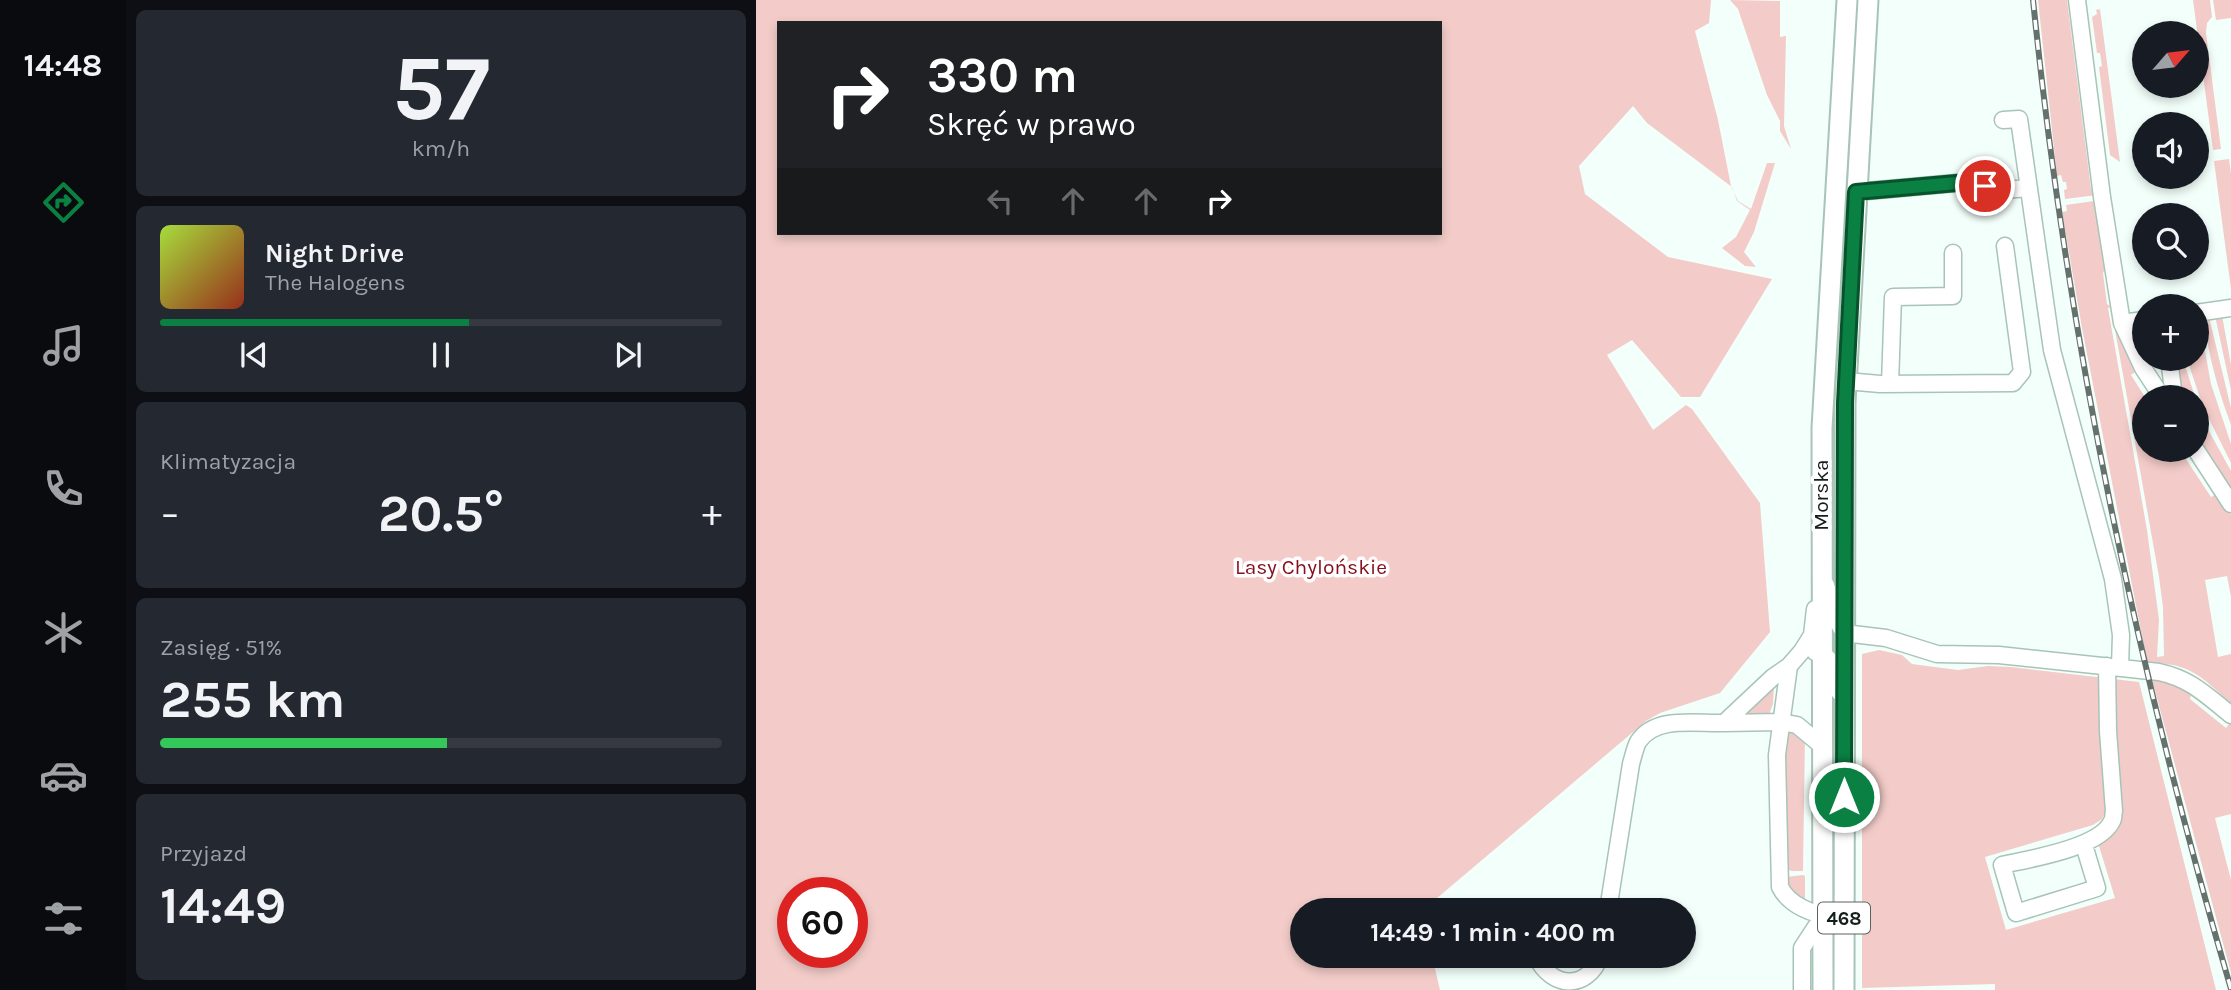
<!DOCTYPE html>
<html lang="pl">
<meta charset="utf-8">
<style>
:root{--surface:#171b24;--page:#242831;--text:#f1f3f6;--muted:#9ea1a6;--line:#363941;--accent:#0b8043}
body{margin:0;font-family:Karla,sans-serif;background:var(--page);color:var(--text);height:100vh;display:flex;flex-direction:column;font-size:26px;white-space:nowrap}
*{box-sizing:border-box;margin:0}
p{font-size:23px;color:var(--muted)}
.icon{flex:none;width:38px;height:38px;fill:none;stroke:currentColor;stroke-width:2;stroke-linecap:round;stroke-linejoin:round}
.map{position:relative;flex:1;overflow:hidden}
.panel{display:flex;flex-direction:column;gap:10px;padding:10px;background:#0d0f14;width:630px}
.panel>*{flex:none}
.top-card{position:absolute;left:21px;top:21px;width:665px;height:214px;border-radius:0px;box-shadow:0 4px 10px #0003;background:#202124;color:#fff;overflow:hidden}
.needle{width:46px;rotate:62deg}
.buttons{position:absolute;left:1376px;top:21px;display:grid;gap:14px}
.buttons a{display:grid;place-items:center;width:77px;height:77px;border-radius:50%;background:var(--surface);box-shadow:0 4px 10px #0003;font-size:35px}
.speed{position:absolute;left:21px;top:877px;display:flex;gap:14px;font-size:35px;font-weight:700;text-align:center}
.speed>*{display:grid;place-content:center;width:91px;height:91px;border-radius:50%;background:var(--surface);box-shadow:0 4px 10px #0003;line-height:1}
.speed .limit{border:10px solid #d22;background:#fff;color:#111}
.pin{position:absolute;display:grid;place-items:center;width:60px;height:60px;color:#fff;margin:-30px;border:4px solid #fff;border-radius:50%;box-shadow:0 2px 7px #0007}
.me{position:absolute;width:77px;margin:-38px;rotate:0deg;stroke-linejoin:round;filter:drop-shadow(0 0 5px #0008)}
.turn{display:flex;align-items:center;gap:24px;height:147px;padding:0 35px;font-size:32px}
.turn .icon{width:91px;height:91px;stroke-width:2.5}
.turn b{display:block;font-size:49px;line-height:60px}
.lanes{display:flex;align-items:center;height:66px;padding:0 35px;background:#0003;justify-content:center;gap:35px;direction:ltr}
.lanes .off{opacity:.35}
.big{font-size:52px;font-weight:700;line-height:1.1}
.panel .widget{flex:1;display:flex;flex-direction:column;justify-content:center;gap:10px;min-width:0;padding:0 24px;border-radius:10px;background:var(--page)}
.panel .dial{align-items:center;gap:0}
.dial b{font-size:91px;line-height:1}
.song{display:flex;align-items:center;gap:21px}
.cover{width:84px;height:84px;border-radius:10px;background:linear-gradient(135deg,hsl(80 70% 55%),hsl(10 70% 35%))}
.played{height:7px;border-radius:4px;background:linear-gradient(90deg,var(--accent) 55%,var(--line) 55%)}
.keys{display:flex;justify-content:space-around;direction:ltr}
.heat{display:flex;justify-content:space-between;align-items:center;font-size:38px;direction:ltr}
.charge{height:10px;border-radius:5px;background:linear-gradient(90deg,#34c759 51%,var(--line) 0)}
.trip{position:absolute;left:534px;top:898px;width:406px;height:70px;border-radius:35px;background:var(--surface);box-shadow:0 4px 10px #0003;font-weight:700;line-height:70px;text-align:center}
main{display:flex;flex:1;min-height:0}
.tab-bar{display:flex;flex-direction:column;width:126px;justify-content:space-around;align-items:center;background:#090b0e;color:var(--muted)}
.tab-bar .icon{width:49px;height:49px}
.tab-bar .on{color:var(--accent)}
.tab-bar b{font-size:32px;color:var(--text)}
.map>svg:first-child{display:block}
.green{fill:#f3ccc9;fill-rule:evenodd}
.lines{fill:none;stroke-linecap:round;stroke-linejoin:round}
.minor-casing{stroke:#a8c4b7;stroke-width:19}
.major-casing{stroke:#a8c4b7;stroke-width:23}
.minor{stroke:#fff;stroke-width:16}
.major{stroke:#fff;stroke-width:19}
.rail-casing{stroke:#65716c;stroke-width:6}
.rail{stroke:#fff;stroke-width:3.5;stroke-dasharray:10;stroke-linecap:butt}
.route-casing{stroke:#07532c;stroke-width:18}
.route{stroke:#0b8043;stroke-width:12}
.labels{text-anchor:middle;stroke-width:7;stroke-linejoin:round;paint-order:stroke}
.shield{fill:#fff;stroke:#5a625f;stroke-width:2}
.shield-label{font-size:19px;font-weight:bold;fill:#141f1a}
.street-label{font-size:21px;fill:#141f1a;stroke:#fff}
.park-label{font-size:21px;fill:#850f1c;stroke:#fff}
</style>
<main>
<nav class="tab-bar">
<b>14:48</b>
<svg class="icon on" aria-label="directions" viewBox="0 0 24 24"><path d="M12 3l9 9-9 9-9-9zM9 14v-3h6M13 9l2 2-2 2"/></svg>
<svg class="icon" aria-label="music" viewBox="0 0 24 24"><path d="M9 18V5l10-2v13"/><circle cx="6" cy="18" r="3"/><circle cx="16" cy="16" r="3"/></svg>
<svg class="icon" aria-label="phone" viewBox="0 0 24 24"><path d="M5 4h4l2 5-3 2q2 4 5 5l2-3 5 2v4C11 20 4 13 5 4z"/></svg>
<svg class="icon" aria-label="climate" viewBox="0 0 24 24"><path d="M12 3v18M4 7l16 10M4 17L20 7"/></svg>
<svg class="icon" aria-label="car" viewBox="0 0 24 24"><path d="M5 17H2v-5l4-1 3-4h7l3 4 3 1v5h-3M9 17h6M6 11h13"/><circle cx="7" cy="17" r="2"/><circle cx="17" cy="17" r="2"/></svg>
<svg class="icon" aria-label="filters" viewBox="0 0 24 24"><path d="M4 7h16M4 17h16"/><circle cx="9" cy="7" r="2"/><circle cx="15" cy="17" r="2"/></svg>
</nav>
<section class="panel">
<div class="widget dial"><b>57</b><p>km/h</p></div>
<div class="widget">
<div class="song"><i class="cover"></i><div><b>Night Drive</b><p>The Halogens</p></div></div>
<div class="played"></div>
<div class="keys"><svg class="icon" aria-label="previous" viewBox="0 0 24 24"><path d="M18 5L8 12l10 7zM5 5v14"/></svg><svg class="icon" aria-label="pause" viewBox="0 0 24 24"><path d="M8 5v14M16 5v14"/></svg><svg class="icon" aria-label="next" viewBox="0 0 24 24"><path d="M6 5l10 7-10 7zM19 5v14"/></svg></div>
</div>
<div class="widget"><p>Klimatyzacja</p>
<div class="heat"><a>−</a><b class="big">20.5°</b><a>+</a></div>
</div>
<div class="widget"><p>Zasięg · 51%</p><b class="big">255 km</b><div class="charge"></div></div>
<div class="widget"><p>Przyjazd</p><b class="big">14:49</b></div>
</section>
<div class="map">
<svg width="1475" height="990" viewBox="0 0 1475 990">
<rect width="100%" height="100%" fill="#f3fffa"/>
<!-- green -->
<path class="green" d="M0,0H955L953,23L939,31L962,120L975,186L982,201L995,209L1011,163H1019L998,232L988,252L1000,267L989,266L966,248L980,237L994,210L981,201L976,187L891,123L877,106L823,166L829,194L912,257L1016,279L944,397H925L876,340L851,355L897,430L930,405L936,409L1004,503L1014,632L964,693L904,713L890,721L667,910H546V956H676L684,990H0ZM23,23H684V233H23ZM37,892H96V952H37Z
M974,0L1024,1V37L1030,36L1028,126L1035,149L1024,131V121L1011,95L982,9Z
M1282,0H1311L1335,189L1341,195L1309,199L1308,190L1311,189L1310,182H1307L1305,175L1301,176Z
M1437,0H1454L1456,17L1451,23L1450,33L1465,149L1457,150Z
M1457,0H1475V18L1460,20Z
M1344,9L1364,162L1354,155L1343,67L1346,66L1344,53H1341L1336,17L1341,14L1340,10Z
M1473,159L1475,174V289L1458,161Z
M1338,201L1339,206H1342L1350,268L1347,273L1351,304L1355,307L1352,308L1391,530L1403,620L1401,657L1408,656L1407,607L1403,577L1358,324L1360,323L1382,370L1375,375L1389,397L1388,450H1424L1455,497L1462,493L1475,515V597L1471,576L1449,580L1462,657L1475,654V704C1444,675 1435,664 1391,662L1326,328L1306,212L1311,211L1310,205Z
M1466,315L1475,365V390L1459,316Z
M1453,317L1475,408V425C1462,390 1452,355 1448,318Z
M1443,318L1455,384L1475,444V463L1447,407L1431,359H1440V319Z
M1418,359H1427L1439,397H1429Z
M1440,402L1454,433L1475,471V494L1442,444Z
M1123,650L1146,655L1156,664L1202,670L1232,666L1255,667L1383,682L1460,990H1239V984L1106,988V654ZM1353,805L1361,823L1357,834L1342,843L1359,898L1250,930L1229,857L1337,825L1346,819Z
M1395,676L1436,690L1434,699L1470,728L1475,721V814L1459,818L1475,880V973Z
M1018,686L1017,704L1012,717L984,715Z
M1034,731L1049,736L1047,871H1035L1030,868L1029,737Z
M1047,875L1049,876V901L1032,890L1030,877Z"/>
<g class="lines">
<!-- minor casing -->
<g class="minor-casing">
<path id="minor" d="M1321,0L1346,197L1366,323L1387,368L1406,397
M1247,120L1263,119L1296,350L1357,579L1365,635L1364,667
M1100,192L1211,182L1247,190L1273,188
M1440,313L1475,308
M1366,323L1388,320
M1413,359L1418,397
M1090,381L1124,384L1257,383L1266,372L1249,246
M1134,384L1137,297L1197,296V253
M1440,450L1475,504
M1070,585L1080,619L1088,633L1130,638L1181,654L1243,655L1403,672C1435,679 1450,695 1475,715
M1059,652C1079,655 1080,677 1083,692
M1033,666L1021,755L1024,887C1033,905 1057,915 1076,916
M968,723L1025,722L1041,725L1065,745
M1328,845L1341,888L1260,913L1246,865C1273,859 1344,848 1356,821C1358,818 1357,814 1358,811L1352,731L1351,666
M852,910L875,764C877,757 879,748 882,742C899,715 941,724 968,723L1017,677L1033,666L1046,651L1056,635L1059,609
M780,956C796,990 832,990 844,956
M1046,990V948L1067,916"/>
</g>
<!-- major casing -->
<g class="major-casing">
<path id="major" d="M1067,990L1066,428L1091,0
M1088,990L1089,403L1112,0"/>
</g>
<!-- minor -->
<use href="#minor" class="minor"/>
<!-- major -->
<use href="#major" class="major"/>
<!-- rail casing -->
<g class="rail-casing">
<path id="rail" d="M1277,0C1311,336 1380,665 1475,989"/>
</g>
<!-- rail -->
<use href="#rail" class="rail"/>
</g>
<g class="lines">
<!-- route casing -->
<g class="route-casing">
<path id="route" d="M1088,797L1089,403L1100,192L1212,182L1229,186"/>
</g>
<!-- route -->
<use href="#route" class="route"/>
</g>
<g class="labels">
<!-- shield labels -->
<rect class="shield" x="1062" y="902.5" width="52" height="31" rx="5"/>
<g class="shield-label">
<text x="1088" y="925">468</text>
</g>
<!-- street labels -->
<g class="street-label">
<text transform="translate(1065 495) rotate(-90)" y="7">Morska</text>
</g>
<!-- park labels -->
<g class="park-label">
<text x="555" y="574">Lasy Chylońskie</text>
</g>
</g>
</svg>
<div class="buttons">
<a><svg class="needle" viewBox="-14 -14 28 28"><path d="M0-13l5 13h-10z" fill="#e53935"/><path d="M0 13l5-13h-10z" fill="#9ea1a6"/></svg></a>
<a><svg class="icon" aria-label="sound" viewBox="0 0 24 24"><path d="M4 9h4l5-4v14l-5-4H4zM17 9q2 3 0 6"/></svg></a>
<a><svg class="icon" aria-label="search" viewBox="0 0 24 24"><circle cx="10" cy="10" r="6"/><path d="M15 15l6 6"/></svg></a>
<a>+</a>
<a>−</a>
</div>
<div class="speed"><div class="limit">60</div></div>
<div class="pin" style="left:1229px;top:186px;background:#d93025"><svg class="icon" aria-label="arrive" viewBox="0 0 24 24"><path d="M6 21V4h12l-3 4 3 4H6"/></svg></div>
<svg class="me" style="left:1088px;top:797px" viewBox="-20 -20 40 40"><circle r="17" fill="#0b8043" stroke="#fff" stroke-width="3"/><path d="M0-11L8 9 0 5-8 9z" fill="#fff"/></svg>
<div class="trip">14:49 · 1 min · 400 m</div>
<div class="top-card">
<div class="turn"><svg class="icon" aria-label="right" viewBox="0 0 24 24"><path d="M7 20v-9h11M14 6l5 5-5 5"/></svg><div><b>330 m</b>Skręć w prawo</div></div>
<div class="lanes"><svg class="icon off" aria-label="left" viewBox="0 0 24 24"><path d="M17 20v-9H6M10 6l-5 5 5 5"/></svg><svg class="icon off" aria-label="ahead" viewBox="0 0 24 24"><path d="M12 20V5M6 11l6-6 6 6"/></svg><svg class="icon off" aria-label="ahead" viewBox="0 0 24 24"><path d="M12 20V5M6 11l6-6 6 6"/></svg><svg class="icon" aria-label="right" viewBox="0 0 24 24"><path d="M7 20v-9h11M14 6l5 5-5 5"/></svg></div>
</div>
</div>
</main>
